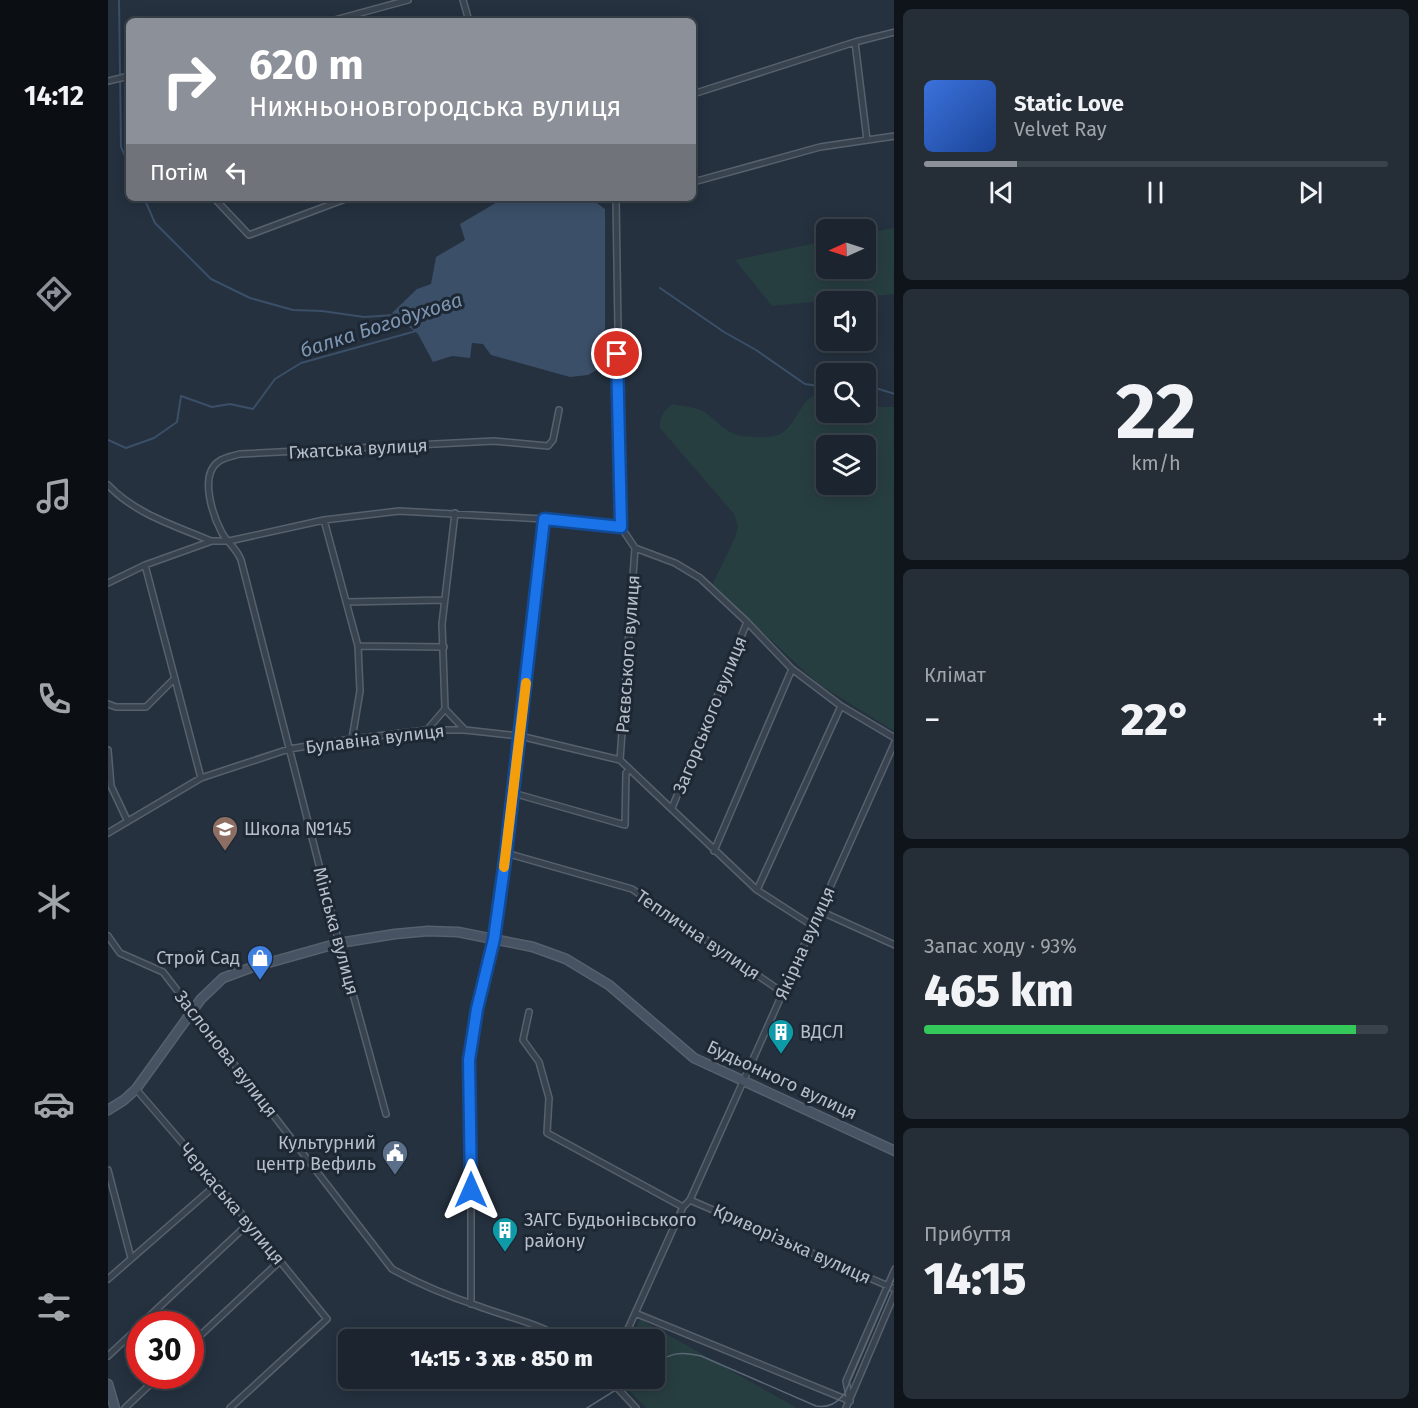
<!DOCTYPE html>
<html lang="uk">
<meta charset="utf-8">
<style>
:root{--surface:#1c252f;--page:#252d37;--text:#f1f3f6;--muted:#a0a5aa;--line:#3a424b;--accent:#8c9099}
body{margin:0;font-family:"Fira Sans",sans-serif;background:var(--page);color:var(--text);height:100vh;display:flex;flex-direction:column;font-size:22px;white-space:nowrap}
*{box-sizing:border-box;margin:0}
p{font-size:20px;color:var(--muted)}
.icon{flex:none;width:33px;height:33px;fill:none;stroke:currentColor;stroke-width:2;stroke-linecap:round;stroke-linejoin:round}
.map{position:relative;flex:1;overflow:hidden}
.side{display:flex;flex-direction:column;gap:9px;padding:9px;background:#0f141a;width:524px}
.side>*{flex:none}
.top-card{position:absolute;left:18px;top:18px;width:570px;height:183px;border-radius:9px;box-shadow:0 3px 15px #0003,0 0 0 2px var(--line);background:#8c9099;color:#fff;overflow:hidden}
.needle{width:39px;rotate:267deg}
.controls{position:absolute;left:708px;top:219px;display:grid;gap:12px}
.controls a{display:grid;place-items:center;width:60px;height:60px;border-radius:9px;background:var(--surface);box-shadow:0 3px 15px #0003,0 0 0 2px var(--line);font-size:30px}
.speed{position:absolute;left:18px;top:1311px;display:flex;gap:12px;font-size:30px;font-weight:700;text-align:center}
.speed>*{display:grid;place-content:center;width:78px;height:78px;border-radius:50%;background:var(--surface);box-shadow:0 3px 15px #0003,0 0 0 2px var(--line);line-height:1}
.speed .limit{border:9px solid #d22;background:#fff;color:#111}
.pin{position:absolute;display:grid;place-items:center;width:51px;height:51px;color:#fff;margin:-26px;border:3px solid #fff;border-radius:50%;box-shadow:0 2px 6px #0007}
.me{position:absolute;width:66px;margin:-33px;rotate:0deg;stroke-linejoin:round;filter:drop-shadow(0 0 4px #0008)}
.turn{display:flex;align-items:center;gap:21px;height:126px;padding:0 24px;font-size:27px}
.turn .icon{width:78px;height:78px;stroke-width:2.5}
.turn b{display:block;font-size:42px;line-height:51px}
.then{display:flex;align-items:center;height:57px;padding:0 24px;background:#0003;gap:12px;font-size:22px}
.big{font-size:45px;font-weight:800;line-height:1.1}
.side .card{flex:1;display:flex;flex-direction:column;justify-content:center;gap:9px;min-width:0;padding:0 21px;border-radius:9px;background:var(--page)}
.side .dial{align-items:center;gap:0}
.dial b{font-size:78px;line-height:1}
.song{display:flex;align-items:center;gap:18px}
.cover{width:72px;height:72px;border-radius:9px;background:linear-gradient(135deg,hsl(220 70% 55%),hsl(220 70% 35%))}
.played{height:6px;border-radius:3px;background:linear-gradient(90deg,var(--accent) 20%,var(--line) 20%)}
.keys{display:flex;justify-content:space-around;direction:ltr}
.heat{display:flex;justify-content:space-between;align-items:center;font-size:33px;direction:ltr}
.charge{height:9px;border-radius:4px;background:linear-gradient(90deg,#34c759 93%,var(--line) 0)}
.trip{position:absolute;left:230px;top:1329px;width:327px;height:60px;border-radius:9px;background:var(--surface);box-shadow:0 3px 15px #0003,0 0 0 2px var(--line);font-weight:800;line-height:60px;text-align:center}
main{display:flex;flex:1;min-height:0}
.dock{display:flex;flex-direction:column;width:108px;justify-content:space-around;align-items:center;background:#0b0f13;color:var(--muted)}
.dock .icon{width:42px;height:42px}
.dock .active{color:var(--accent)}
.dock b{font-size:27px;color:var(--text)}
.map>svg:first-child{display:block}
.green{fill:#273e40;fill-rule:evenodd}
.water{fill:#3b4f68}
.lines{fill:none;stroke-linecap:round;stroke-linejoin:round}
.stream{stroke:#3b4f68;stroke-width:2}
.minor-casing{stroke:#57616d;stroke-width:8}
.secondary-casing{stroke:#57616d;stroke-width:11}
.minor{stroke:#39434f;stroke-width:5}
.secondary{stroke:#475262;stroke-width:8}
.tram{stroke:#5b6776;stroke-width:1.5}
.route-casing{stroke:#114b97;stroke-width:15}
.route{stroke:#1a73e8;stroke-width:10}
.slow{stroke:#f59e0b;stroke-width:10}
.labels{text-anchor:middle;stroke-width:6;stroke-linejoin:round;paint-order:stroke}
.street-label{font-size:18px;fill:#b5beca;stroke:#1e2834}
.poi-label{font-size:18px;fill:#b5beca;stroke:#1e2834;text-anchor:start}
.water-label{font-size:20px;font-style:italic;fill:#7d95b1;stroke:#1e2834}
</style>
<main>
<nav class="dock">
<b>14:12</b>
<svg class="icon active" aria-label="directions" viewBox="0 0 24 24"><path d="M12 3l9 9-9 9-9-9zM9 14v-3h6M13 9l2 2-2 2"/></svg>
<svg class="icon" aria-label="music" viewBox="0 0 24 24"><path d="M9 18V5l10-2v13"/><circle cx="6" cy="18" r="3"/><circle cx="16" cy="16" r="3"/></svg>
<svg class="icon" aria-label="phone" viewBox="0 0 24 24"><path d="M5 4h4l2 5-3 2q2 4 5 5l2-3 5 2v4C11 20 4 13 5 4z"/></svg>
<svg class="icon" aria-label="climate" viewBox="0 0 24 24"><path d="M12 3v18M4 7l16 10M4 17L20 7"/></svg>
<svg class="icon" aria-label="car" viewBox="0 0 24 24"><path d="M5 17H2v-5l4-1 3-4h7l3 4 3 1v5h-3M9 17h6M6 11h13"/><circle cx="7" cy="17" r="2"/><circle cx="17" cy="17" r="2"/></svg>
<svg class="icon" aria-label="filters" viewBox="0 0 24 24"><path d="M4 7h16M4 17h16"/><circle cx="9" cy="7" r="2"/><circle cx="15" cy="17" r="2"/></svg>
</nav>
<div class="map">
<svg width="787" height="1408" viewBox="0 0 787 1408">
<rect width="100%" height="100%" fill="#25313f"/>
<!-- green -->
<path class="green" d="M786,228V294L664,306L627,260L718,241V268H758V233Z
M718,392V412H758V407H786V731L709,683L604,585L627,538L630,526L626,514L552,428C552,417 555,411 564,404C573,406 588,407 596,412C609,420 618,434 635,436C646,437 661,439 672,434C692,423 690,395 718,392ZM718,446H758V484H718Z
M532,1319L689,1408H538L510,1379L546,1378V1340L524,1339Z"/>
<!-- water -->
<path class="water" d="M396,198H482L497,209V365L480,375L462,377L383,355L375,344L364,343L362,358L344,356L325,362L310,334L284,313L309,289L323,284L328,257L357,240L352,224Z"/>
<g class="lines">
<!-- stream -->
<path class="stream" d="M11,0L13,147L21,165
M36,198L47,223L103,279L142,298L185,310L214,311L256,317L287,315
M552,288L616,332L648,350L697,384L711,386L715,366L729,365L737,374
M758,385L787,394
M0,440L18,448L46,438L69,422L73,396L104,407L122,404L145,409L167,379L193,363L308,331"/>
<!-- minor casing -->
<g class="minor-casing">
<path id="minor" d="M355,0L361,21
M223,21L300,0
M747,42L759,140
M0,81L21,76
M585,94L747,42L787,32
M585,177L589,181L712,147L787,136
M106,198L141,235L240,198
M508,198L513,527
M0,485C27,514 68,526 103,541
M347,513L334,624L337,709L357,730
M216,520L250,646L252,691L244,739
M513,527L527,548L567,563L592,578L639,622L684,669L733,706L787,738
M37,565L93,778
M0,583L37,565L104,541H121L216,520L291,511L436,519L513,527
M238,602L336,600
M250,646L336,647
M0,704L8,707H38L66,679
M319,730L337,709
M0,750L3,786L19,820
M512,760L527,548
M405,793L517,825L518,773L521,770
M564,808L639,622
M0,833L93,778L181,749L244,739L319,730H357L412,736L512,760L649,890L705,926
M606,851L684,669
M398,853L524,889L674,992
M649,890L733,706
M712,911L787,945
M0,936L12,953L55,972L284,1269C311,1284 340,1296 370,1306C399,1317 430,1323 457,1340
M421,1012L415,1040L431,1062L441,1098L439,1133L575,1207
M28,1089L107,1181L219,1319L122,1408
M278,1114L231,943L133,560C129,549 120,543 114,533C105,516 91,476 110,462C116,457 125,456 132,454L386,441L440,446L445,440L451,410
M0,1170L23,1258
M582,1200L787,1289
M0,1279L109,1184
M363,1304V1099L361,1060L369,1009L386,939L398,853L436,519
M527,1313L742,1401
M33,1324L141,1223
M515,1340L575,1207L582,1200L787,742
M82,1345L172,1261
M0,1356L32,1326
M500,1378L528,1408
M742,1401L738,1381L787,1269
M17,1408L51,1376
M738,1408L787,1293"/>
</g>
<!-- secondary casing -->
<g class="secondary-casing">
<path id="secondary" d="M0,1110L16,1100L28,1089L93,999L115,978L142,968L231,943L287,934L320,931L350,932L425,947L458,959L501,985L586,1058L787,1151
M0,1384L7,1408"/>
</g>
<!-- minor -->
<use href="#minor" class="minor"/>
<!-- secondary -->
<use href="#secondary" class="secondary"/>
<!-- tram -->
<path class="tram" d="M546,1363C565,1353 572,1351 593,1356L708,1406C721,1408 729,1403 737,1393L787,1277
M479,1408L527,1378"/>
</g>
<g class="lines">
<!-- route casing -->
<g class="route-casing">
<path id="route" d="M363,1190L361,1060L369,1009L386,939L398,853L436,519L513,527L509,354"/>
</g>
<!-- route -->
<use href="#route" class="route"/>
<!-- slow -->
<path class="slow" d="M396,867L418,683"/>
</g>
<!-- icons -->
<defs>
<g id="school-pin" transform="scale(1.35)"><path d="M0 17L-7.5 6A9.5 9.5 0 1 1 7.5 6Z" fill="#8d6e63" stroke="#1e2834"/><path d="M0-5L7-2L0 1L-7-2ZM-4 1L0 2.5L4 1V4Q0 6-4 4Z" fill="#fff"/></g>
<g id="shop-pin" transform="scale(1.35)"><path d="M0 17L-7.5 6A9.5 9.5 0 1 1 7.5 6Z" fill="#3f7fe0" stroke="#1e2834"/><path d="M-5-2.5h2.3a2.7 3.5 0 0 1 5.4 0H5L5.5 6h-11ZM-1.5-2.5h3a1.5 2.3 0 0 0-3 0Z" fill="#fff"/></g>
<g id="building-pin" transform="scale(1.35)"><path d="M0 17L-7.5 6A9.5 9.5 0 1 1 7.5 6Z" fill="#0f9aa8" stroke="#1e2834"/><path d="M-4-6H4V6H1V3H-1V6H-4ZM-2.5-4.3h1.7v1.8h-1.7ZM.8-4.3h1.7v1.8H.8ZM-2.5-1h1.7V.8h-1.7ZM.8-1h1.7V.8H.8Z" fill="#fff"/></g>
<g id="civic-pin" transform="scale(1.35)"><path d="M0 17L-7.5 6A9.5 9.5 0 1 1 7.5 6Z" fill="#5c6f8a" stroke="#1e2834"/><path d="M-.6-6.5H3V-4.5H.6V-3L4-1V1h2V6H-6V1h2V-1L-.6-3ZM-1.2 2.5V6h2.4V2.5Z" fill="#fff"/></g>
</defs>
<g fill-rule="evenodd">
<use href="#school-pin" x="117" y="829"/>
<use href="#shop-pin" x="152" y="958"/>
<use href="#building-pin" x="673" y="1032"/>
<use href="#civic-pin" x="287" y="1153"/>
<use href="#building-pin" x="397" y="1230"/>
</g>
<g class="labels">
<!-- street labels -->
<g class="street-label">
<text transform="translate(250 449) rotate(-3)" y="6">Гжатська вулиця</text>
<text transform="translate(520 654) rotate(-86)" y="6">Раєвського вулиця</text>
<text transform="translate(602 715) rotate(-68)" y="6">Загорського вулиця</text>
<text transform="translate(267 739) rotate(-7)" y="6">Булавіна вулиця</text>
<text transform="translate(228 931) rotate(75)" y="6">Мінська вулиця</text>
<text transform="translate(590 935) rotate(34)" y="6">Теплична вулиця</text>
<text transform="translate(697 943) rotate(-66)" y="6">Якірна вулиця</text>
<text transform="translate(118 1054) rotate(52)" y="6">Заслонова вулиця</text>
<text transform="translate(674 1080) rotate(25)" y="6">Будьонного вулиця</text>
<text transform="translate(124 1204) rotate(50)" y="6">Черкаська вулиця</text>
<text transform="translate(684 1244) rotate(24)" y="6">Криворізька вулиця</text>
</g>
<!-- poi labels -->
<g class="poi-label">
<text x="136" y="835">Школа №145</text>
<text x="132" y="964" text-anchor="end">Строй Сад</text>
<text x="692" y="1038">ВДСЛ</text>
<text x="268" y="1149" text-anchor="end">Культурний<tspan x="268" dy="21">центр Вефиль</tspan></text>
<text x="416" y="1226">ЗАГС Будьонівського<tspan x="416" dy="21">району</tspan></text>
</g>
<!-- water labels -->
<g class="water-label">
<text transform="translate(273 325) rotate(-18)" y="7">балка Богодухова</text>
</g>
</g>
</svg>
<div class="controls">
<a><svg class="needle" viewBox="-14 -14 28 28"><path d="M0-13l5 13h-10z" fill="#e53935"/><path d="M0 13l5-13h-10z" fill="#a0a5aa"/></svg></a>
<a><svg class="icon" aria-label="sound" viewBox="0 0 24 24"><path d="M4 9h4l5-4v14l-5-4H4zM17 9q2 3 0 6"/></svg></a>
<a><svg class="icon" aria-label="search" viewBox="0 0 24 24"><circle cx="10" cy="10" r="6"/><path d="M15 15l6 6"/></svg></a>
<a><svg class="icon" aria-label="layers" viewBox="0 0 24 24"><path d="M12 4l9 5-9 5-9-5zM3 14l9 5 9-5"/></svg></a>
</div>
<div class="speed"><div class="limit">30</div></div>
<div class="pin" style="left:509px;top:354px;background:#d93025"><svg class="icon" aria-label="arrive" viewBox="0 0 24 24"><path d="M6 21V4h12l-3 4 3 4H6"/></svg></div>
<svg class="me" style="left:363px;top:1190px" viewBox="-20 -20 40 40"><path d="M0-17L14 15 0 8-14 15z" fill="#1a73e8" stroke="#fff" stroke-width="4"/></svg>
<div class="trip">14:15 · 3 хв · 850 m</div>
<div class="top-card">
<div class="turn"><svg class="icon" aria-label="right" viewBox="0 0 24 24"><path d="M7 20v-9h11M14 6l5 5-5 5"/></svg><div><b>620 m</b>Нижньоновгородська вулиця</div></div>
<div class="then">Потім<svg class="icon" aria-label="left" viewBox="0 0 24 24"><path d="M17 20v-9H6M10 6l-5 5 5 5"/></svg></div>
</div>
</div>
<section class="side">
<div class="card">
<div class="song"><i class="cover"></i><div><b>Static Love</b><p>Velvet Ray</p></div></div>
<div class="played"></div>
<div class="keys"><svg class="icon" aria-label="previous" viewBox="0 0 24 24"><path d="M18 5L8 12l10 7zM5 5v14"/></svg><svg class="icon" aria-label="pause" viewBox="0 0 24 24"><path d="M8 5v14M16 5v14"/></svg><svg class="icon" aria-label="next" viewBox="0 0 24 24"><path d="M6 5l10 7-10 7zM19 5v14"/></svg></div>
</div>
<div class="card dial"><b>22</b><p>km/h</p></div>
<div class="card"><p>Клімат</p>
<div class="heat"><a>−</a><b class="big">22°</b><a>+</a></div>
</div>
<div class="card"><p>Запас ходу · 93%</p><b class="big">465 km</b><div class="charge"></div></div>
<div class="card"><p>Прибуття</p><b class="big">14:15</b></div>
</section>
</main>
